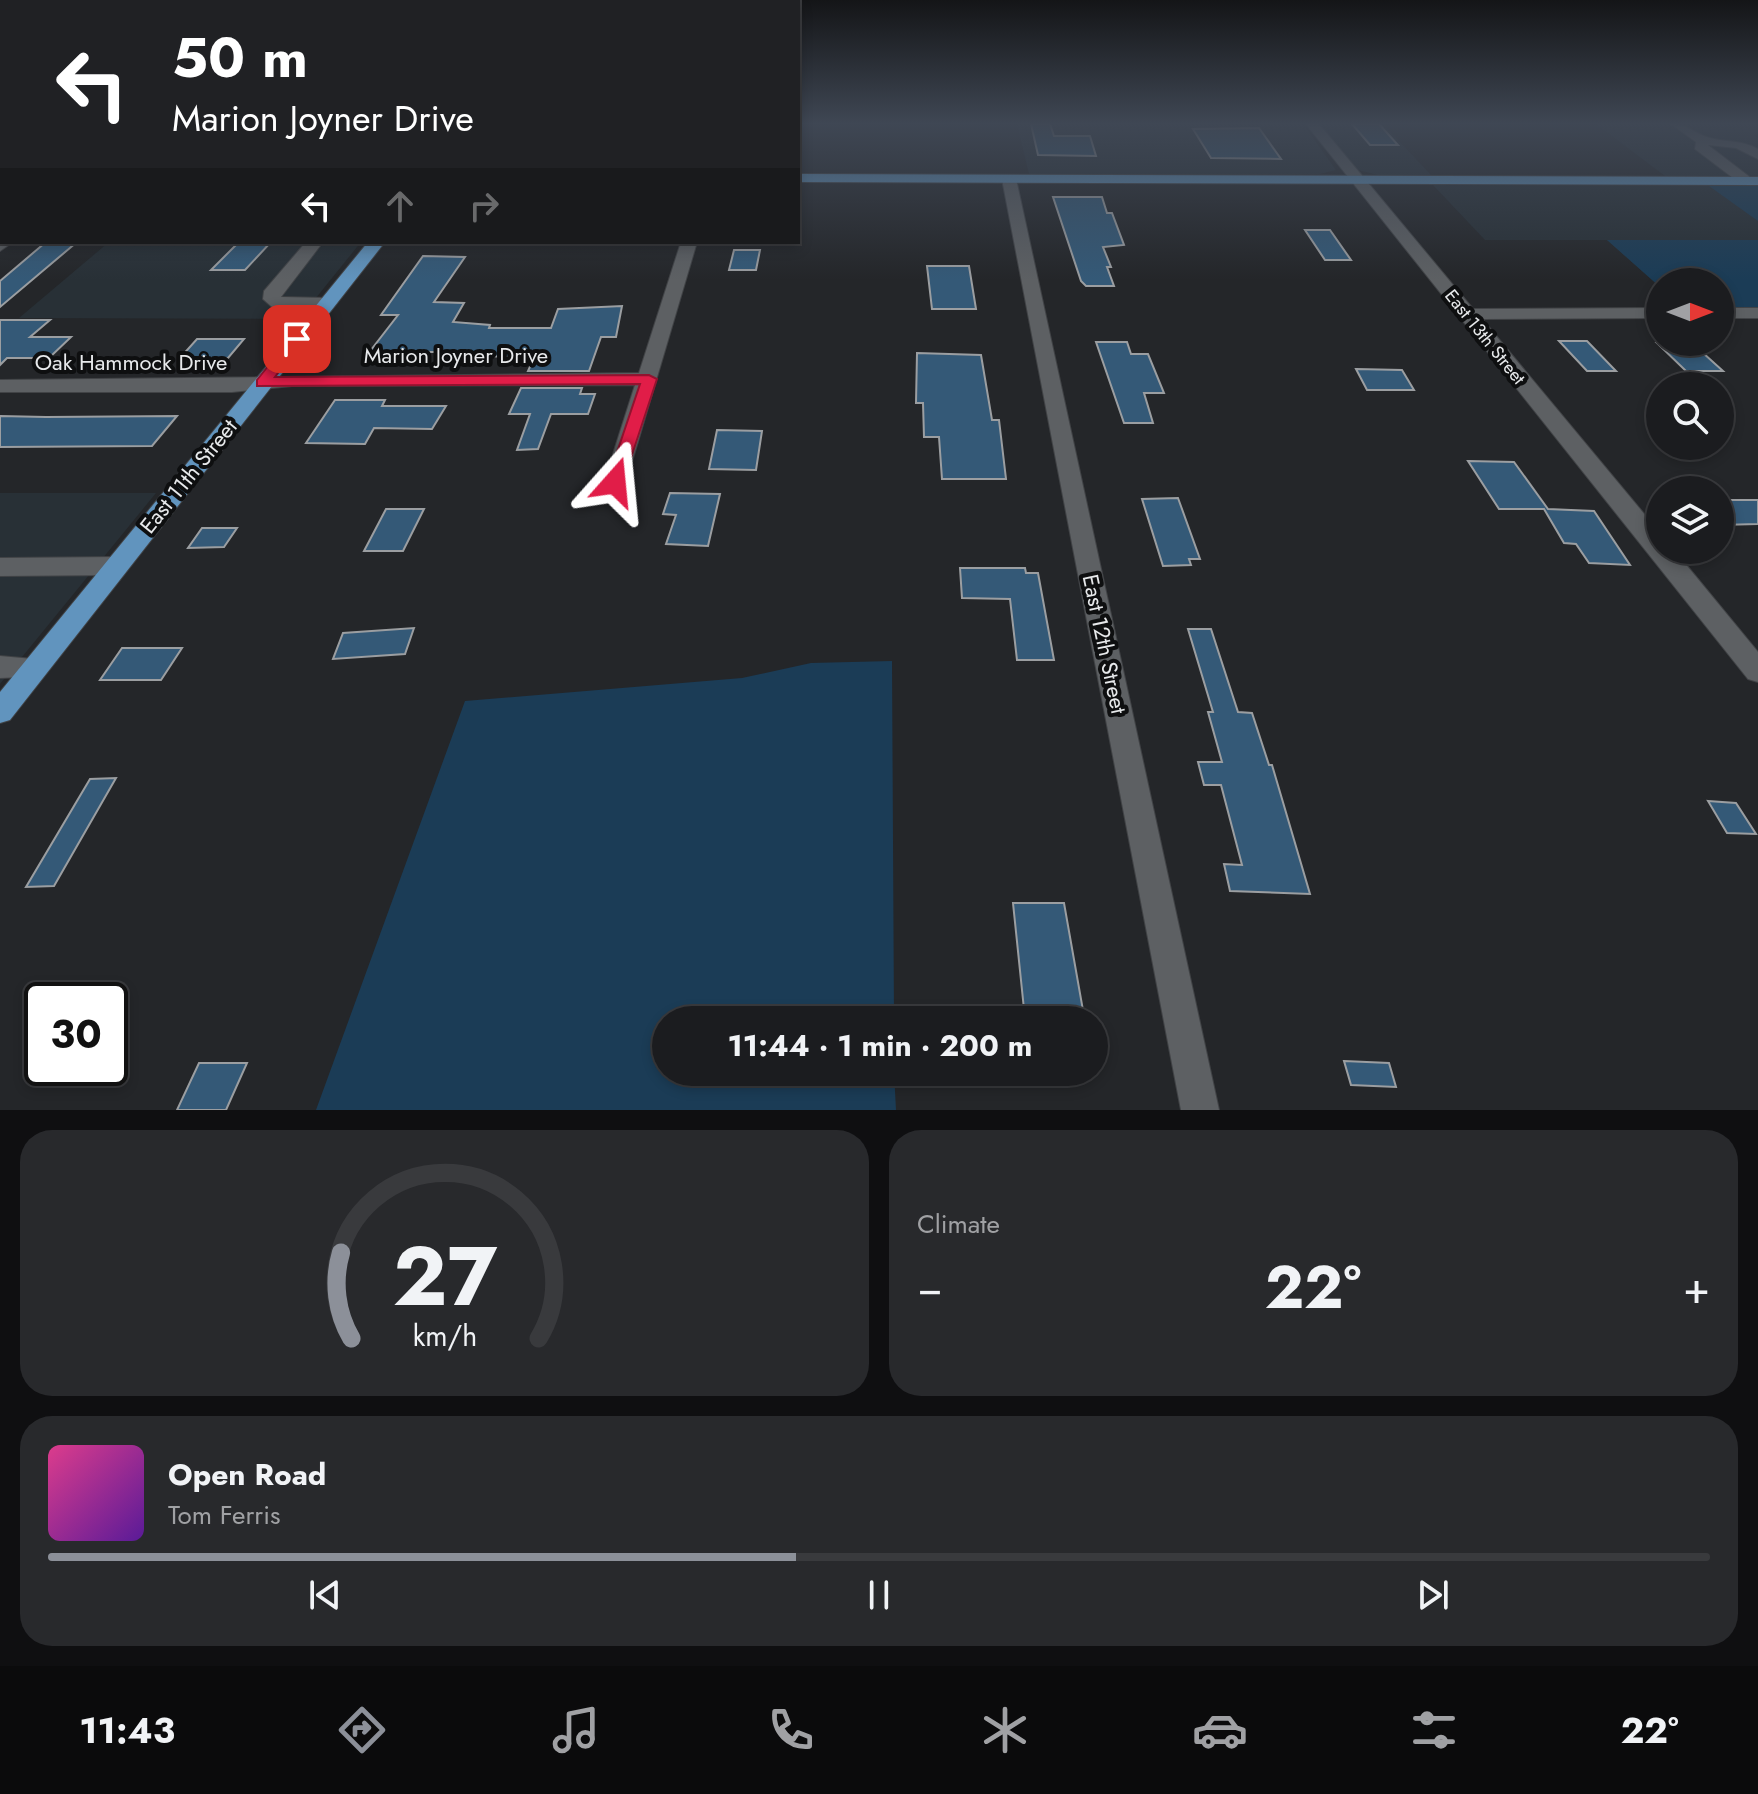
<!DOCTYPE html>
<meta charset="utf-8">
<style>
:root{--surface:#1b1c1f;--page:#28292c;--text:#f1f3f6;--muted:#a0a1a4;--line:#393a3d;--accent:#8c9099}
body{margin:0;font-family:Jost,sans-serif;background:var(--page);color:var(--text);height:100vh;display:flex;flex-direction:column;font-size:30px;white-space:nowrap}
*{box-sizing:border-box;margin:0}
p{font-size:26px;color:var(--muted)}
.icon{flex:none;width:44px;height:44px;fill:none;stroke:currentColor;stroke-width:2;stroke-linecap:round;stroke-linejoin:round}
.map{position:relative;height:1110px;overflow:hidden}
.sheet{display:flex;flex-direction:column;gap:20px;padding:20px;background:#0f0f11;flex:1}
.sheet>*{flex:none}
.banner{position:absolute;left:0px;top:0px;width:800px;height:244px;box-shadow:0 4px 12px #0003,0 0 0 2px var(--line);background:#202124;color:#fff;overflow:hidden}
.needle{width:52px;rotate:90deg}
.buttons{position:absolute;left:1646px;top:268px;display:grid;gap:16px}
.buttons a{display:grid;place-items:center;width:88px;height:88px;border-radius:50%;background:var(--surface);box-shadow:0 4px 12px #0003,0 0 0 2px var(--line);font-size:40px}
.speed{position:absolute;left:24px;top:982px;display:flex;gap:16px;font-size:40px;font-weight:700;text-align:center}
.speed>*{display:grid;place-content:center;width:104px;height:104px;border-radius:50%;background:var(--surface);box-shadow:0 4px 12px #0003,0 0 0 2px var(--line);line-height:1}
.speed .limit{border:4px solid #111;border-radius:12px;background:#fff;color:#111}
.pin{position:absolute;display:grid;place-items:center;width:68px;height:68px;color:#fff;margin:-34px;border-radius:16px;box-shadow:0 4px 12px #0006}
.me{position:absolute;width:88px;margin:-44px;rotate:18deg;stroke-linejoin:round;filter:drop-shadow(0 0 6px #0008)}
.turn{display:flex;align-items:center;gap:28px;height:168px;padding:0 40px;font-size:36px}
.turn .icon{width:104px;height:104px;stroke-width:2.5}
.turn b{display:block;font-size:56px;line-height:68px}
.lanes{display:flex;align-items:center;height:76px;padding:0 40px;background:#0003;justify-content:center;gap:40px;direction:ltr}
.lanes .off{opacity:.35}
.big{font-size:60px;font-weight:700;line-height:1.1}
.sheet .tile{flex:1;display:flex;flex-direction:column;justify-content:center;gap:12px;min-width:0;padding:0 28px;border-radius:32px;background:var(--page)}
.sheet .dial{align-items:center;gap:0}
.dial svg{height:208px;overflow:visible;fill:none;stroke:var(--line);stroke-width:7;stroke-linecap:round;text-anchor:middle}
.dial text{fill:var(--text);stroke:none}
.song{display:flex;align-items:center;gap:24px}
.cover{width:96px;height:96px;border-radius:12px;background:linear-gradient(135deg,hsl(330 70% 55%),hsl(270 70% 35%))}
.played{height:8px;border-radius:4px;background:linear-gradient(90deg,var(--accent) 45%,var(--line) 45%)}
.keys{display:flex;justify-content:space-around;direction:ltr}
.heat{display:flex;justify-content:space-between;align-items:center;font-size:44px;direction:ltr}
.sheet .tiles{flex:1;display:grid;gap:20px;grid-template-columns:1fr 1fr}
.tile:last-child{grid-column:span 2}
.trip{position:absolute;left:652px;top:1006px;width:456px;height:80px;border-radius:40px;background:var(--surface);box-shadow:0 4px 12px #0003,0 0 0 2px var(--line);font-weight:700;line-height:80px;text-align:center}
.dock{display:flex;height:128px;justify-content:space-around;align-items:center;background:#0b0b0c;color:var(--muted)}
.dock .icon{width:56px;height:56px}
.dock .selected{color:var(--accent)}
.dock b{font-size:36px;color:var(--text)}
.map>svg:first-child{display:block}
.built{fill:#283036}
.green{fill:#1b3c56}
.building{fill:#345977;stroke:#9b9ea1;stroke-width:2}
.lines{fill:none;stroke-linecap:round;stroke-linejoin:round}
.minor-casing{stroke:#414346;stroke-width:2}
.major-casing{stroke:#414346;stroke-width:2}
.minor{fill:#5d6063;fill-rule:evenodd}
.major{fill:#6194be;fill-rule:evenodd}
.route{fill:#e11d48;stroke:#92132f;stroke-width:2}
.labels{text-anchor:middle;stroke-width:8;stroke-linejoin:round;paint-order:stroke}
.far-street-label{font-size:18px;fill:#e7e9eb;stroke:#0e0f10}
.street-label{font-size:22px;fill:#e7e9eb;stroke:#0e0f10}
</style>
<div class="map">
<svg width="1758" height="1110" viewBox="0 0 1758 1110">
<rect width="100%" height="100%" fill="#242629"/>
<!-- built -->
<path class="built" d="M1017,124H1303L1336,170L1320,174H1029Z
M1317,124H1383L1431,175H1378L1358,170Z
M1596,124H1757L1758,134L1754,135L1758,138V176H1665Z
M1433,185L1758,186V309L1720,282H1660V287L1607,240H1485Z
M109,242H361L299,319L19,318Z
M0,493H156L0,684Z"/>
<!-- green -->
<path class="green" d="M1709,186H1758V221Z
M1607,240H1758V309H1720V282H1660V287Z
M892,661L894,1020H666V1072H894L896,1110H316L465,701L742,678L811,663Z"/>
<!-- building -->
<path class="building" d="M1031,124H1050L1054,136H1090L1096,156L1038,155Z
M1352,124H1379L1398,145H1370Z
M1259,128L1281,159L1211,158L1193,129Z
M1053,197H1102L1107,213H1112L1124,245L1103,247L1111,267H1107L1114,286H1086L1081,281Z
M1305,230H1330L1351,260H1325Z
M46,242H77L0,307V281Z
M239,242H271L245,270H211Z
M734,250H760L756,270H729Z
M423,256L465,257L434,302L464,303L453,322L490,325L489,328H551L558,309L622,306L616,337H601L589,371H528L534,358L461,355L463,352H408L402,360L364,359L398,315H381Z
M927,266H969L976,309H932Z
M0,320H50L30,337H71L49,358H7L0,365Z
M197,339H244L228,358H180Z
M1559,341H1587L1616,371H1587Z
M1096,342H1127L1131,354H1148L1164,393H1144L1153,423H1124Z
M1657,343H1692L1723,371H1686Z
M917,353L981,355L992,420H999L1006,479H942L939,437H924L923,403H916Z
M1356,369L1402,370L1414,390H1367Z
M521,388H582L580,394H595L588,414H551L538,449L517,450L530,414H509Z
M335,400H385L382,406H446L432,429L374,428L365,444L306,443Z
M0,416L46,417L177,416L152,446L0,447Z
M717,430L762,431L756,470L709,469Z
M1468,461L1514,462L1548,509L1594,511L1630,565L1589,563L1576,544L1564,543L1544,509H1499Z
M670,493L720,494L708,546L666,544L676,515L663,514Z
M1178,498L1200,559H1189L1191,565L1163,566L1142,499Z
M1720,500H1758V524L1720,525Z
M386,509H424L403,551H364Z
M202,528H237L224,547L188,548Z
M960,568H1025L1026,573H1038L1054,660H1017L1010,599L962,598Z
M414,628L405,654L333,659L343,633Z
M1188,629H1211L1238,712L1252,713L1269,765H1272L1310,894L1230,891L1224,864L1242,865L1221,785H1204L1198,762H1222L1208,712H1213Z
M122,648H182L161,680H100Z
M116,778L54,886L26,887L90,779Z
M1708,801L1736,803L1756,834L1727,833Z
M1013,903H1064L1084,1016L1080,1019H1025Z
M1344,1061L1389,1063L1396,1087L1351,1085Z
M199,1063H247L226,1110H177Z"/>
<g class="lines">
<!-- minor casing -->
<g class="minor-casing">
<path id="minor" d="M1306,124H1319L1473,309L1660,308V318L1482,319L1660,533V550H1674L1758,652V682L1748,679Z
M1671,124C1688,124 1692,132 1707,137C1725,143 1740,139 1758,149V159L1736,148L1708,145L1751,178V184H1741L1695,149L1696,142Z
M0,147H2L0,156Z
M1009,175L1016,179L1219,1110H1181L1002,179Z
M0,238L2,242H13L0,251Z
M306,242H323L281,297L328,298L337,303L328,308L272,307L263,299L264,291Z
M681,242H697L626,482L615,489L604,482L635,385L292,386L232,392H0V380L639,373Z
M1720,308H1758V318H1720Z
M116,557L125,560L128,566L125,572L116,575L0,576V558Z
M0,656L44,660L48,668L44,676L0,678Z"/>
</g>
<!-- major casing -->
<g class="major-casing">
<path id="major" d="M0,172H2V180H0Z
M798,174L1758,177V185L798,182Z
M368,242H385L10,720L0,723V692Z"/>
</g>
<!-- minor -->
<use href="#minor" class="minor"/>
<!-- major -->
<use href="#major" class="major"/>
</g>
<!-- sky -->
<linearGradient id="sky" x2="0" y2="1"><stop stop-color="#141517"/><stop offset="0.44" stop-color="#3f4754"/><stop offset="1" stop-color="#3f4754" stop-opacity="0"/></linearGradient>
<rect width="1758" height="280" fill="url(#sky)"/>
<!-- route -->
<path class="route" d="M297,335L304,339L275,377L649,375L657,379L623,482L615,488L607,482L640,384L257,386V380L292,336Z"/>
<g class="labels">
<!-- far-street labels -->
<g class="far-street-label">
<text transform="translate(1485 337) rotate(51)" y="6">East 13th Street</text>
</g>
<!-- street labels -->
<g class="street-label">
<text x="456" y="363">Marion Joyner Drive</text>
<text x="131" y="370">Oak Hammock Drive</text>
<text transform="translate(188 476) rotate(-51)" y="8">East 11th Street</text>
<text transform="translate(1105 644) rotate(78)" y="8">East 12th Street</text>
</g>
</g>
</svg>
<div class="buttons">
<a><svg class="needle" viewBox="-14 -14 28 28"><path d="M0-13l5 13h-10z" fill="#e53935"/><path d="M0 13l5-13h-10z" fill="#a0a1a4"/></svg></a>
<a><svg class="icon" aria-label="search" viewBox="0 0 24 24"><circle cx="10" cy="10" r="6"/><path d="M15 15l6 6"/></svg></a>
<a><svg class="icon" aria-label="layers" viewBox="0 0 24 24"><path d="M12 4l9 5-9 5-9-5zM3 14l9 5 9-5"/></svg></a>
</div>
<div class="speed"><div class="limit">30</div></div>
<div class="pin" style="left:297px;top:339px;background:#d93025"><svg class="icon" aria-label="arrive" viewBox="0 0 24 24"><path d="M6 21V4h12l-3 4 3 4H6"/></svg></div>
<svg class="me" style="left:615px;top:482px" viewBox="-20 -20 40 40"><path d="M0-17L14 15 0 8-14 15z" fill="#e11d48" stroke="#fff" stroke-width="4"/></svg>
<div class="trip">11:44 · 1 min · 200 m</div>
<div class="banner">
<div class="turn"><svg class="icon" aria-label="left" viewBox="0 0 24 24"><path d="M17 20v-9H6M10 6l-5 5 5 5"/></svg><div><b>50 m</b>Marion Joyner Drive</div></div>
<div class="lanes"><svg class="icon" aria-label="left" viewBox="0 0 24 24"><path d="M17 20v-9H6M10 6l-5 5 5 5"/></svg><svg class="icon off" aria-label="ahead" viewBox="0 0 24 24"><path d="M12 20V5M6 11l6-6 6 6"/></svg><svg class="icon off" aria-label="right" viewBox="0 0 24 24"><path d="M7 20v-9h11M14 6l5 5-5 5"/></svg></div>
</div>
</div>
<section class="sheet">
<div class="tiles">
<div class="tile dial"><svg viewBox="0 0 100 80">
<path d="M14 69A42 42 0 1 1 86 69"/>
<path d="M14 69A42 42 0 0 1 10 36" stroke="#8c9099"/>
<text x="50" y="56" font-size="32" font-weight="700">27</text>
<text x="50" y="72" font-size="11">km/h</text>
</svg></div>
<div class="tile"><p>Climate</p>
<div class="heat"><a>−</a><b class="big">22°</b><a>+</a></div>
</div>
<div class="tile">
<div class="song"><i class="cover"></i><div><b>Open Road</b><p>Tom Ferris</p></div></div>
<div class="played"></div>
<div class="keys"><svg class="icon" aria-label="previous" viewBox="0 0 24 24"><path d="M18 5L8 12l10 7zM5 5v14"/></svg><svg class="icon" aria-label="pause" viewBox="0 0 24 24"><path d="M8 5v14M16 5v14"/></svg><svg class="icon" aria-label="next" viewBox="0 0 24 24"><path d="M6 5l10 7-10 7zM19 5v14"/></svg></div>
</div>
</div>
</section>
<nav class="dock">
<b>11:43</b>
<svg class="icon selected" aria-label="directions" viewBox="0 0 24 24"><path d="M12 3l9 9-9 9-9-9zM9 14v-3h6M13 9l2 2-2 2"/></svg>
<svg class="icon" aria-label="music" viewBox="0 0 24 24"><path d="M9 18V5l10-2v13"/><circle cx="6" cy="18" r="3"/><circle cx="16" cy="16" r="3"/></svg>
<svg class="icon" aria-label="phone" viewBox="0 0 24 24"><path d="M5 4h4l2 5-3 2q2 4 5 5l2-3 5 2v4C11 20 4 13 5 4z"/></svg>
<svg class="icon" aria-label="climate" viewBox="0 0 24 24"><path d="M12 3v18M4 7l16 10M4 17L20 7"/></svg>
<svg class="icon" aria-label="car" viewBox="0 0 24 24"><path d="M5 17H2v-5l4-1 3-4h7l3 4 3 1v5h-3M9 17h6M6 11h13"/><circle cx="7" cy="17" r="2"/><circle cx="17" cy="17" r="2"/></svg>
<svg class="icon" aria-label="filters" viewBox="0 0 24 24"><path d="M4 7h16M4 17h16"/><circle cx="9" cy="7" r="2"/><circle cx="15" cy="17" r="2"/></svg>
<b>22°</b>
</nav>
